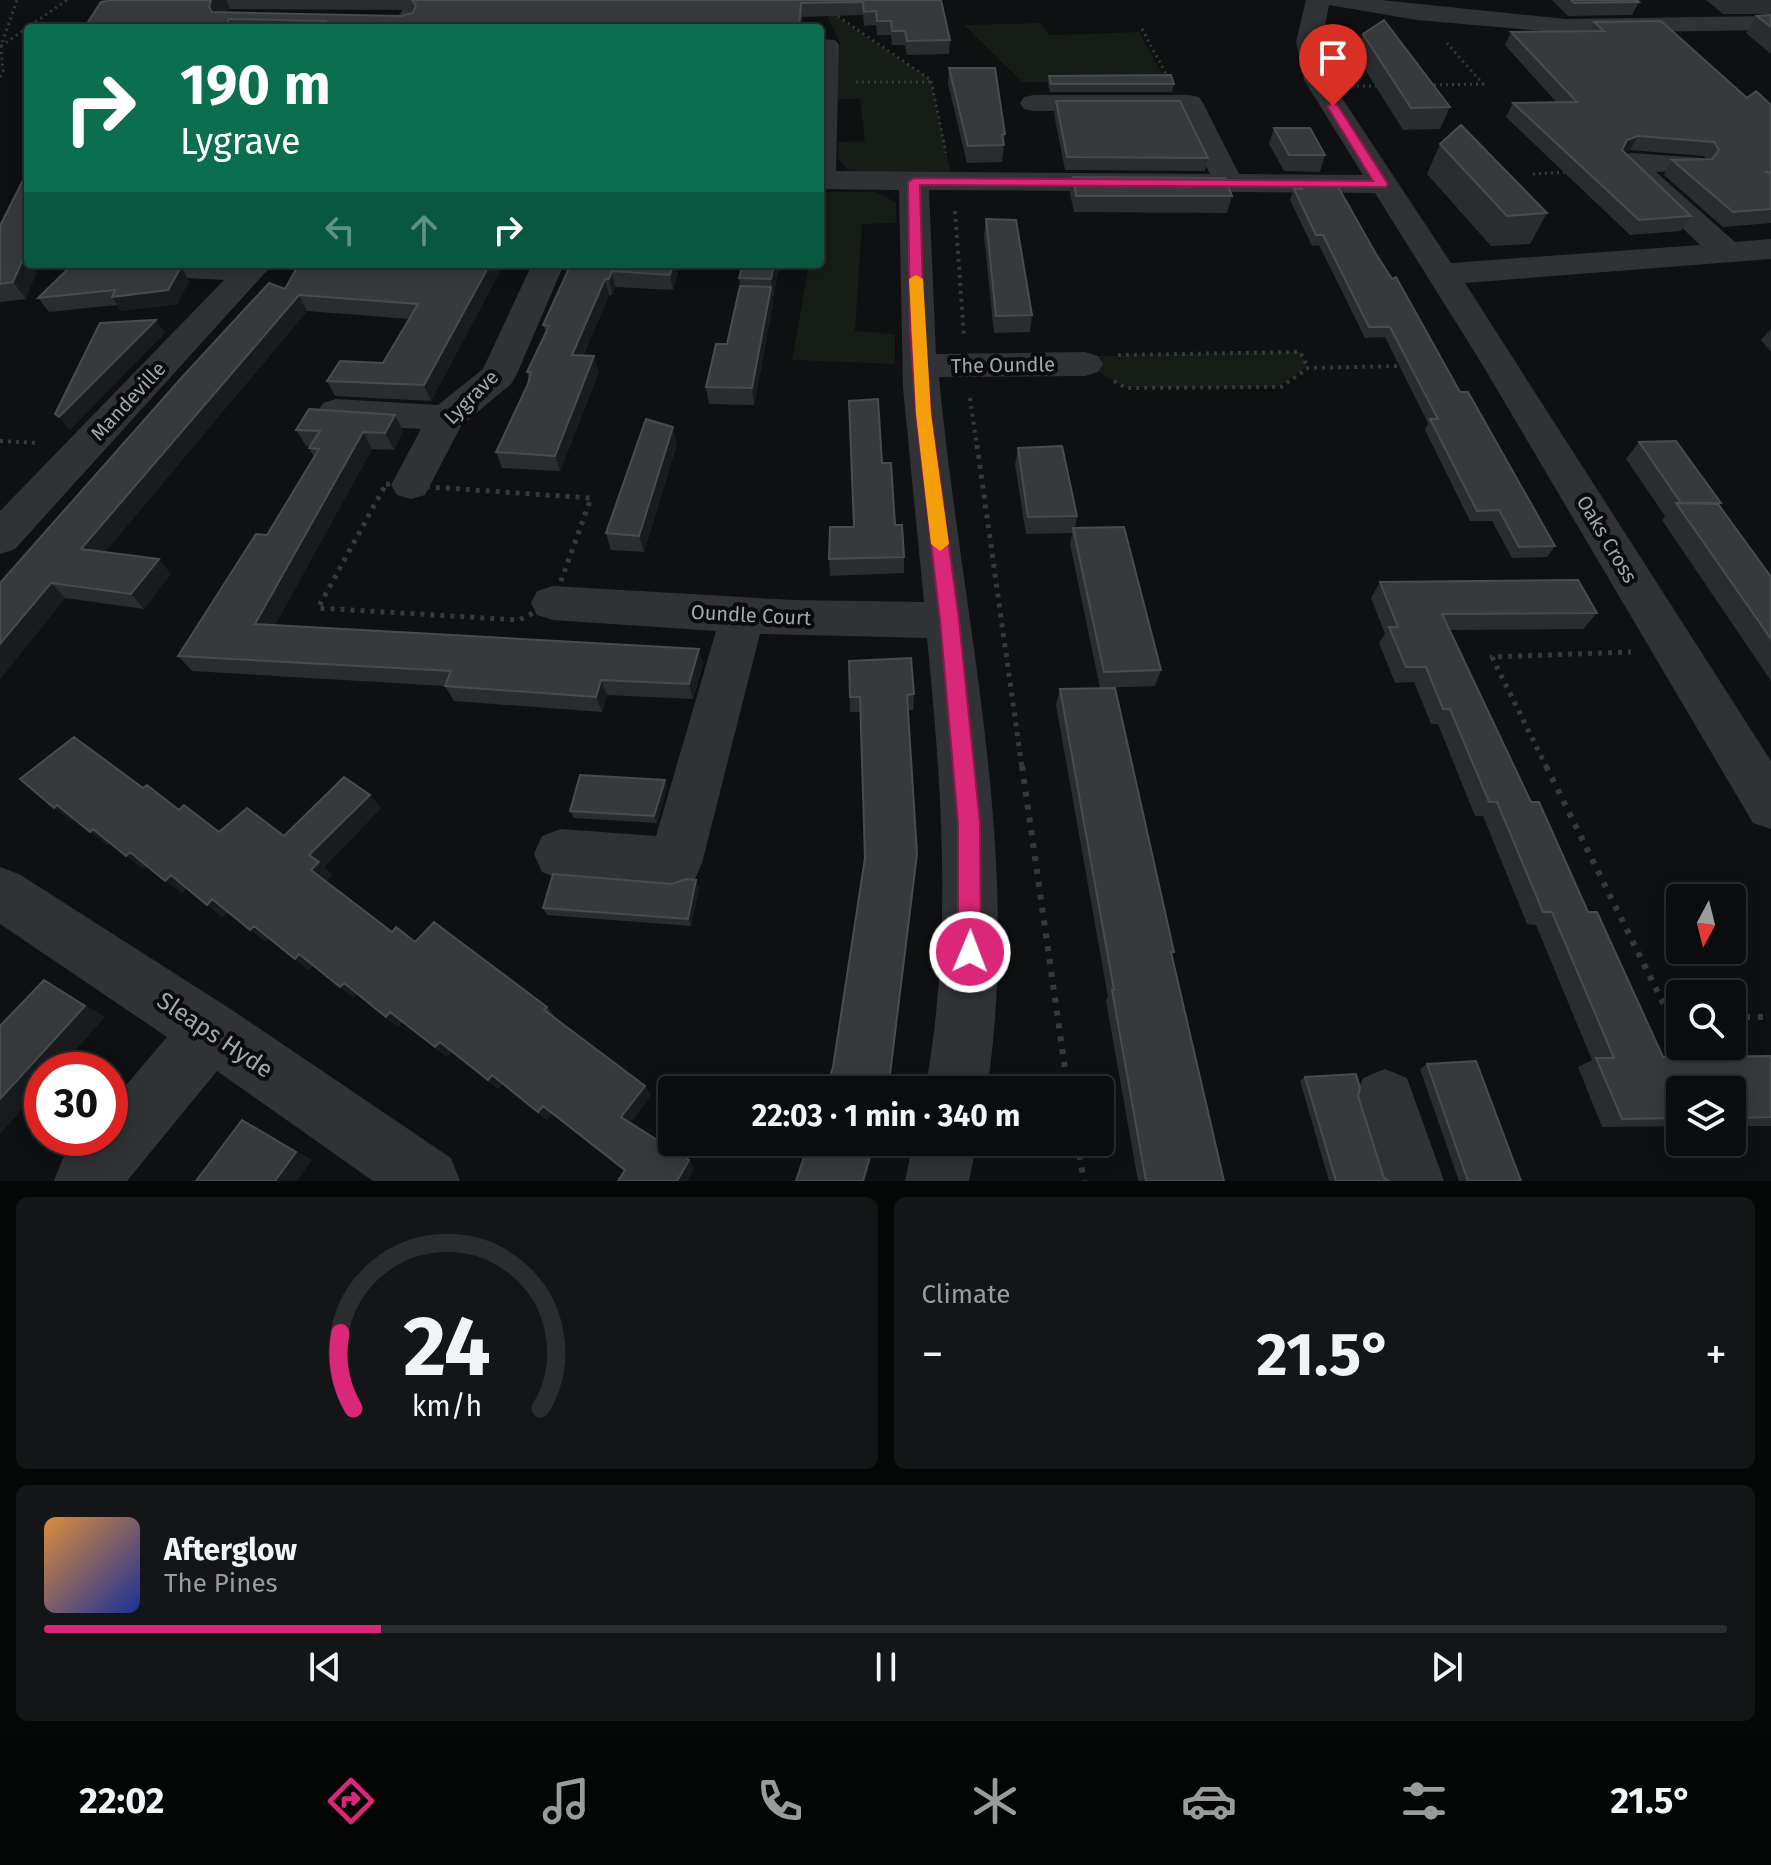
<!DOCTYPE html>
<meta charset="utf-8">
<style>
:root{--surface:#0b0c0d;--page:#141516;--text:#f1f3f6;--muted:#9a9b9d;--line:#2b2c2e;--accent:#db2777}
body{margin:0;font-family:"Fira Sans",sans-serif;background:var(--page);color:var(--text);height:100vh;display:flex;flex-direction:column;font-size:30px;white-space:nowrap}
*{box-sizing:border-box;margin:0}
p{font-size:26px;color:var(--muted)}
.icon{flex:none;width:44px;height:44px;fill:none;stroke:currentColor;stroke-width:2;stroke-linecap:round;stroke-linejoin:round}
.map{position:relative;height:1181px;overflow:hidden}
.details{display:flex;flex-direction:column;gap:16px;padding:16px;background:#060707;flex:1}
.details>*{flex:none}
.guide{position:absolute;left:24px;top:24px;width:800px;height:244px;border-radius:8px;box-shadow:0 4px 20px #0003,0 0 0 2px var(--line);background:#0b6e4f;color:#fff;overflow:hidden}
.needle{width:52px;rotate:187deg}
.tools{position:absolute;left:1666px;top:884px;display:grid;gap:16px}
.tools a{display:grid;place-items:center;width:80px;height:80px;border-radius:8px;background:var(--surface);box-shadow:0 4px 20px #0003,0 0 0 2px var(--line);font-size:40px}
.speed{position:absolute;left:24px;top:1052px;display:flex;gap:16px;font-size:40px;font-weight:700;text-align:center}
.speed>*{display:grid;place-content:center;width:104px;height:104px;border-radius:50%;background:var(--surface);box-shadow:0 4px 20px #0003,0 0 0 2px var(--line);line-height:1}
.speed .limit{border:12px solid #d22;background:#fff;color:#111}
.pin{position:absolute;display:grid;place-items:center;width:68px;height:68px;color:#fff;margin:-82px -34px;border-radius:50% 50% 50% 0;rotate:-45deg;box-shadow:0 0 8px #0007}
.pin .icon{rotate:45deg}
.me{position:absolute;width:88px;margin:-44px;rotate:1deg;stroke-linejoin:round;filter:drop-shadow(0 0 6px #0008)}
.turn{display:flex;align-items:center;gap:28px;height:168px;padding:0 24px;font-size:36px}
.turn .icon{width:104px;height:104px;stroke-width:2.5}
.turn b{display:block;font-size:56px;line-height:68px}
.lanes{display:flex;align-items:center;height:76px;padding:0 24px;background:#0003;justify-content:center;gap:40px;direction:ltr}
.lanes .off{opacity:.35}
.big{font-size:60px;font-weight:700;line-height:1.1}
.details .widget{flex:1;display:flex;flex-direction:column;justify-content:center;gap:12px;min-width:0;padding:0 28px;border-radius:12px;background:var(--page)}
.details .dial{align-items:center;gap:0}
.dial svg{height:208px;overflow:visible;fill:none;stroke:var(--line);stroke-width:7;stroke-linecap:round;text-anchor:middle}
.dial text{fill:var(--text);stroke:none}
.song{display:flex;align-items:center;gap:24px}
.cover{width:96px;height:96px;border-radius:12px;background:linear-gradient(135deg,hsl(30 70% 55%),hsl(230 70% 35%))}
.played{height:8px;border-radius:4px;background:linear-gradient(90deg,var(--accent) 20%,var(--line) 20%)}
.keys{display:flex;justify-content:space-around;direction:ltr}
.heat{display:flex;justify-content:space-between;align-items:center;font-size:44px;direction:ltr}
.details .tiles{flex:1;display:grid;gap:16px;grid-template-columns:1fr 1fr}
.widget:last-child{grid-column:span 2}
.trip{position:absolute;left:658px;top:1076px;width:456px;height:80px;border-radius:8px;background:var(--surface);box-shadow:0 4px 20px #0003,0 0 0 2px var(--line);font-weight:700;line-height:80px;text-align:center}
.tab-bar{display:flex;height:128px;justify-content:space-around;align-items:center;background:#040505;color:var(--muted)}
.tab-bar .icon{width:56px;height:56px}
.tab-bar .on{color:var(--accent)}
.tab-bar b{font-size:36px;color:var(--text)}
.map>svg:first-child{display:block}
.green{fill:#161c16}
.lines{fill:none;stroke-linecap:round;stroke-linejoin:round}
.path-far3{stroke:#36393d;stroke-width:3;stroke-dasharray:2 4;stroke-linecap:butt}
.path-far2{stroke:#36393d;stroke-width:4;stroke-dasharray:3 5;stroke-linecap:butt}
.path-far1{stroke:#36393d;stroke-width:5;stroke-dasharray:4 6;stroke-linecap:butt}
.path{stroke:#36393d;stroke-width:6;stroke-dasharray:5 8;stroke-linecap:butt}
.minor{fill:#303236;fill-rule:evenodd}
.wall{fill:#2b2c2f;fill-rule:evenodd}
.shaded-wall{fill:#1a1b1d}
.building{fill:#373a3d;stroke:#484b4f;stroke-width:2}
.route{fill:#db2777;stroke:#8e194d;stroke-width:2}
.slow{fill:#f59e0b}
.labels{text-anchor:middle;stroke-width:8;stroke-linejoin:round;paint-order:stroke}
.street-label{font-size:20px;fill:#a0a8b2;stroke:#0b0b0c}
.near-street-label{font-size:24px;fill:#a0a8b2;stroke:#0b0b0c}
</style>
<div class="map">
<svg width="1771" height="1181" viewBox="0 0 1771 1181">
<rect width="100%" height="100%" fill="#0f1011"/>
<!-- green -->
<path class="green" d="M824,8L931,80L951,174L871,173L847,169L838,159V142L865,141L860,99H833L840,44Z
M1041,23L1049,35L1139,32L1167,82H1022L964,25Z
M821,192H875L896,202V223L862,224L855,331L895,334V364L792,360L809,264H820Z
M1300,352L1307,366L1278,387L1126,388L1085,364L1092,356Z"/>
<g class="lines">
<!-- path-far3 -->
<path class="path-far3" d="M833,13L931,80L946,153
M1142,29L1166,74
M1,46L67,0
M0,77L3,71L1,46L17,0
M856,82H931
M1428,85L1483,84L1447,43
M1357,86H1376
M1533,174L1568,172"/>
<!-- path-far2 -->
<path class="path-far2" d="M955,211L964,336
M1118,355L1300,352L1308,368
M1114,381L1126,388L1281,387L1308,368L1404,366
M970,398L977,447
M0,441L36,443"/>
<!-- path-far1 -->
<path class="path-far1" d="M977,445L1022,768
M386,484L591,498L553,603L519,620L318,608Z
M1547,768L1492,657L1631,652"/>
<!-- path -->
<path class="path" d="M1022,766L1068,1090
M1546,766L1671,1019L1680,1018
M1732,1017H1771
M1077,1142L1084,1181"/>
<!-- minor -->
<path class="minor" d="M410,0H434L414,28H389Z
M1306,0H1381L1566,19L1771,16V30L1566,33L1417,20L1329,5L1322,42L1330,80L1451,263L1700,245L1621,168L1616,162L1621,156L1631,153L1702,158L1707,164L1702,170L1656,172L1735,242L1771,239V259L1465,283L1771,761V829L1753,823L1482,364L1375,193L929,190L936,354L1085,352L1098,356L1103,364L1098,372L1085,376L939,377C961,615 1023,850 987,1090H925C953,940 942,789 927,638L760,634L702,863L694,881L675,888L561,879L542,872L534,854L542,836L561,829L656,836L716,631L553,620L537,615L531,603L537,591L553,586L794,600L924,602L903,388L899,190L820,189V39L835,40L839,45L836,171L1210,174L1179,111H1034L1024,109L1020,103L1024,97L1034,95H1189L1199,97L1203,103L1239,174L1363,175L1304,80L1296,42Z
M99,264H273L15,549L0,554V511L224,280L115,274L103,271Z
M532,264H564L516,376L511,384L461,426L425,495L411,499L397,495L391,485L421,429L336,425L323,421L317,412L323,403L336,399L438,405L483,369Z
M0,867L19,874L232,1010L451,1158L460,1181H373L217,1071L127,1181H54L63,1158L81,1138H110V1104L167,1037L0,924Z
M1385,1069L1407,1078L1444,1181H1380L1354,1100L1363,1078Z
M913,1142H977L969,1181H905Z"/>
</g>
<!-- wall -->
<path class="wall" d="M108,0H941L950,40L949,54L907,55L905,45H892L891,35H877L876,25L864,26L863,15L802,17L801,28H84ZM230,9L406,10L413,12L401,16L220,12Z
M1552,0H1637L1639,2L1632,15L1568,16Z
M1706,0H1771V14H1723Z
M1771,15V54L1746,33L1757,16Z
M1594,22L1747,98L1771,105V223L1723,227L1664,175L1672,160L1706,159L1704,156L1630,150L1625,152L1691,216L1681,231L1630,235L1506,117L1513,103H1557L1505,45L1511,32L1590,31Z
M1363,34L1450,107L1440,129L1403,130L1356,55Z
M949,68L1005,134L1002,162L967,163L948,84Z
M1049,76L1174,84L1172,92H1050L1048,84Z
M1056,101L1208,158L1205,171L1065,170L1054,114Z
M1274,128L1325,155L1320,172L1284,171L1269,144Z
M1440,144L1547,213L1530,244L1491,246L1427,174Z
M1073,177L1232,196L1227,213L1074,212L1070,194Z
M1300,185L1376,254L1555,546L1547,557L1512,558L1492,521H1470L1425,430L1428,423L1385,337L1365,338L1319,245L1312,246L1290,200L1294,189H1298Z
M986,219L1032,315L1030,332L994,333L984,236Z
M0,226L26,299L0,302Z
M299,264H504L431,401L335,396L327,381L383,363L410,319L307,311L105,552L171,574L144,609L65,598L0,679V583L285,289Z
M571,264H680L673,290L615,287L612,295H609L583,356L599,372L560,471L502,468L496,452L528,384L529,379L527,372L546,332L543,325Z
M780,264L773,296H772L773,304L754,405L709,404L706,387L727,344L740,286L739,278Z
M189,281L177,304L121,311L117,305L49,312L38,298Z
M1771,329V352L1761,340Z
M296,430L403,431L394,450L372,449L275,625L703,664L693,699L607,695L602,712L454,701L445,686L192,671L178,656L267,535L314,457L309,448L310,446H306Z
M1639,442L1721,503L1719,505L1771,577V681L1662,520L1665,516L1626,459Z
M677,444L644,552L611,550L606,533Z
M1018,448L1077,516L1075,528L1161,670L1155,686L1100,688L1070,544L1072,533L1026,534L1015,465Z
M882,463L895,525L904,557V573L830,576L829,559L854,527Z
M1380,582L1597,613L1583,629L1450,630L1531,802L1663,1057L1771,1056V1126H1732V1090H1680V1126L1602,1127L1578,1067L1592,1060L1536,925L1527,924L1483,816H1475L1438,724H1431L1414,682L1395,683L1379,643L1385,634L1371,598Z
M849,661L914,694L913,710H908L916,867L889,1090H826L833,1067L865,858L860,712H850Z
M1060,689L1174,952L1171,956L1224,1181H1138L1106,1001L1108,997L1056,705Z
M665,780L667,787L657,823L574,818L570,811Z
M143,788L219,832L284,836L381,808L324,867L332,875L325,882L392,932L547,1007L555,1017L651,1095L630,1123L694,1167L687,1181H618L624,1171L552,1114L547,1120L502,1084L498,1089L452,1051L447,1057L402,1022L398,1027L357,994L353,997L313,965L309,970L269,938L265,941L228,912L222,917L187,888L182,893L146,866L143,869L110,843L108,845L75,819L72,821L54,808Z
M696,880L699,887L691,926L547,915L543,908Z
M1427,1064L1521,1181H1459L1420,1069Z
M1305,1077L1358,1096L1384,1178L1390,1181H1329L1300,1081Z"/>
<!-- shaded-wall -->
<path class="shaded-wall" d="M211,0H226L230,9L218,12L215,21L209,7Z
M801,3V28H799Z
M229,19L233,28H225Z
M1638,136L1630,150L1619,154L1627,140Z
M28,247V264H40L26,299L13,282Z
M490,264H504L431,401L424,385Z
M673,264H680L673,290L670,275Z
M774,264H780L773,296L771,279Z
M181,267L189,281L177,304L121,311L112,297Z
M612,271L615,287L612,295L609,279Z
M605,279L609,295L576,371L572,355Z
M771,287L773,304L754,405L752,388Z
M299,295L307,311L95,564L81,549Z
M156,320L165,333L70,430L59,417Z
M594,356L599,372L560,471L555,456Z
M395,415L403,431L394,450L385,433Z
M673,427L677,444L644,552L639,536Z
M363,432L372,449L267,640L255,624Z
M159,559L171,574L144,609L131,594Z
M51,583L65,598L0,679V644Z
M699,649L703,664L693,699L689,684Z
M601,680L607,695L602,712L596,697Z
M665,780L667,787L657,823L654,816Z
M370,795L381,808L324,867L332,875L324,883L311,870L309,855Z
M57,805L75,819L72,821L54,808Z
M93,829L111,842L108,845L90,832Z
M130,852L147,865L143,869L126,856Z
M917,854L889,1090H888Z
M171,875L188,887L182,893L165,881Z
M696,880L699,887L691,926L688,919Z
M212,899L228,911L222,917L207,905Z
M254,926L269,938L265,941L250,930Z
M299,954L313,965L309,970L295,959Z
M44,980L65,992L105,1017L58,1070H42V1087L0,1134V1099Z
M344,983L357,994L353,997L340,987Z
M390,1012L402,1022L398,1027L386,1017Z
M440,1042L452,1051L447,1057L435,1047Z
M492,1075L502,1084L498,1089L488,1080Z
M645,1086L651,1095L628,1126L621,1117Z
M543,1106L552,1114L547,1120L538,1112Z
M242,1120L260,1129L312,1160L297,1181H275Z
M874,1142H876L865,1181H863Z
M689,1160L694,1167L687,1181H677Z"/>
<!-- building -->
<path class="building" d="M108,0H211L209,7L212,12L401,16L413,13L416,5L412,0H941L950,40L907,41L905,31H892L891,21H877L876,11L864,12L863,2L801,3L799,28H334L337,24H325L326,21L229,19L225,28H84L101,2L107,1Z
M1571,0H1637L1639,2L1574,3Z
M1771,15V27L1757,16Z
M1384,20L1450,107L1411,108L1363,34Z
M1661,21L1747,98L1756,91L1771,105V172H1766L1771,175V209L1733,212L1672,160L1712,159L1719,150L1714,142L1638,136L1627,140L1622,150L1691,216L1639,220L1513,103L1577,102L1511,32L1604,31L1594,22Z
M949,68H995L1005,134L1002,135L1004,145L968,146Z
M1171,75L1174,84H1051L1049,76Z
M1056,101H1180L1208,158L1067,157Z
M1461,125L1547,213L1507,216L1440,144Z
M1274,128H1310L1325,155H1289Z
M28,170V247L13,282L0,284V226Z
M1073,177L1225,178L1232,196H1076Z
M1300,185H1337L1376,254L1392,279L1396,277L1460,392H1468L1555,546L1519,547L1499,510L1477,511L1430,419H1438L1390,327H1369L1323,235H1316L1294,189H1302Z
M986,219L1016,220L1032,315L996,316Z
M73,264H121L181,267L168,290L112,297L115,290L38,298Z
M299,264H490L424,385L327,381L340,361L383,363L418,304L299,295L81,549L159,559L131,594L51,583L0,644V583L184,375L269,283L285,289Z
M571,264H673L670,275L612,271L609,279H605L572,355L594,356L555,456L496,452L528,384L531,372H527L549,326L543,325Z
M743,264H774L771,279L739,278Z
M740,286L771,287L752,388L706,387L716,344H727Z
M156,320L59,417L55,414L100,323Z
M878,399L882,463H891L895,525H902L904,557L829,559L830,527H854L849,401Z
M309,409L395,415L385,433L363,432L255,624L699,649L689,684L601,680L596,697L445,686L451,671L178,656L256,534L267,535L319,449L309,448L320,431L296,430Z
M646,419L673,427L639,536L606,533Z
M1676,441L1721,503H1681L1639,442Z
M1062,446L1077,516L1028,517L1018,448Z
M1676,503L1718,504L1771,577V639Z
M1124,527L1161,670L1104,672L1073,528Z
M1578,580L1597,613L1442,614L1531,802H1539L1588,912H1597L1663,1057L1771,1056V1117L1732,1118V1090H1680V1118L1622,1119L1596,1058H1614L1552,912H1543L1497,802H1489L1450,709H1443L1426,667H1406L1389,627H1398L1380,582Z
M911,658L914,694L907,695L917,854L888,1090H826L833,1067L865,858L860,697H850L849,661Z
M1115,688L1174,952H1171L1224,1181H1146L1112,990H1114L1060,689Z
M74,737L143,788L147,785L179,810L184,805L219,832L247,808L284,836L344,777L370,795L309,855L319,862L311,870L392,932L396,927L415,942L434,922L547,1007L544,1010L645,1086L621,1117L689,1160L677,1181H618L625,1170L543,1106L538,1112L492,1075L488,1080L440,1042L435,1047L390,1012L386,1017L344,983L340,987L299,954L295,959L254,926L250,930L212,899L207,905L171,875L165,881L130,852L126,856L93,829L90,832L57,805L54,808L20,779Z
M580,775L665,780L654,816L570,811Z
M553,874L672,884L686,879L696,880L688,919L543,908Z
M44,980L85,1006L0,1099V1026Z
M1476,1061L1521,1181H1468L1427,1064Z
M1356,1074L1360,1088L1358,1096L1384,1178L1390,1181H1336L1305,1077Z
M242,1120L296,1152L275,1181H196Z
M809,1142H874L863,1181H796Z"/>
<!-- route -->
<path class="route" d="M1333,103L1338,106L1388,184L1386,187L920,185L924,330L931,414L959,620L980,823L981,952L978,960L970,963L961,960L958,952V823L940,620L916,414L910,330L908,182L914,178L1373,181L1327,106Z"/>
<!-- slow -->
<path class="slow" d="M916,275L923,279L931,414L949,544L940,551L931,544L916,414L909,279Z"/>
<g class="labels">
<!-- street labels -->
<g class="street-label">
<text transform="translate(1003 365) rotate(-1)" y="7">The Oundle</text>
<text transform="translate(471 397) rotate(-45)" y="7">Lygrave</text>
<text transform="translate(128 401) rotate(-47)" y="7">Mandeville</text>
<text transform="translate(1607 539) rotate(59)" y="7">Oaks Cross</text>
<text transform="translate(751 615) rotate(3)" y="7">Oundle Court</text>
</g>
<!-- near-street labels -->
<g class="near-street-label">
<text transform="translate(215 1035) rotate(34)" y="8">Sleaps Hyde</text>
</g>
</g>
</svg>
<div class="tools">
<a><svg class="needle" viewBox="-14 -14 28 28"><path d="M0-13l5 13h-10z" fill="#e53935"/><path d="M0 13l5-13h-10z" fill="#9a9b9d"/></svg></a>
<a><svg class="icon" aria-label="search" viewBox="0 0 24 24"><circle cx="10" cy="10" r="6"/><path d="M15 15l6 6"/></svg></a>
<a><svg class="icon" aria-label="layers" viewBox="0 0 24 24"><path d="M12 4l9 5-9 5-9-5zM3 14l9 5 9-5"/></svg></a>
</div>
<div class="speed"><div class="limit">30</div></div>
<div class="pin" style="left:1333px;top:106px;background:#d93025"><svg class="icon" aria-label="arrive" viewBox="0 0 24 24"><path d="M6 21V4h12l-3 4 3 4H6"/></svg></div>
<svg class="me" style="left:970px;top:952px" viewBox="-20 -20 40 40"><circle r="17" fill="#db2777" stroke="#fff" stroke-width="3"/><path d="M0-11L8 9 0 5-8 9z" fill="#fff"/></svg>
<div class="trip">22:03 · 1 min · 340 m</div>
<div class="guide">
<div class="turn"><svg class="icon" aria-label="right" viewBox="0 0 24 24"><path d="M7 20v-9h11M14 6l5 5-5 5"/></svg><div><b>190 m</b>Lygrave</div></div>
<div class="lanes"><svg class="icon off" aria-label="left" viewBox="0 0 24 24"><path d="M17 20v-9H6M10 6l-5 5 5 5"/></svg><svg class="icon off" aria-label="ahead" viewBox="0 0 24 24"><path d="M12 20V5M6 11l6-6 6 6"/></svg><svg class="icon" aria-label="right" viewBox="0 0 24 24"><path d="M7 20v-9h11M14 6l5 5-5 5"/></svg></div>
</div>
</div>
<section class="details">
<div class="tiles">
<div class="widget dial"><svg viewBox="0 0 100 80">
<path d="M14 69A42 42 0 1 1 86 69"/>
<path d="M14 69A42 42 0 0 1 9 40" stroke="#db2777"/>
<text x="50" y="56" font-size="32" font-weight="700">24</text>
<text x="50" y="72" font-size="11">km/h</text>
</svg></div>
<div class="widget"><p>Climate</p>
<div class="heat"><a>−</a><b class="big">21.5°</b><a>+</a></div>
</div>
<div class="widget">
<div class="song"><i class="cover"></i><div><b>Afterglow</b><p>The Pines</p></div></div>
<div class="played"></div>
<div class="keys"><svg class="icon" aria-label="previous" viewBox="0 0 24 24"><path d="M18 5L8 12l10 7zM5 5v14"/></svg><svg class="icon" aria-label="pause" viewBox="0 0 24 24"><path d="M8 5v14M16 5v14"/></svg><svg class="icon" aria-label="next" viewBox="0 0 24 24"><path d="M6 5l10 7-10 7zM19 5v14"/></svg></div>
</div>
</div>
</section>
<nav class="tab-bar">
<b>22:02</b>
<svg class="icon on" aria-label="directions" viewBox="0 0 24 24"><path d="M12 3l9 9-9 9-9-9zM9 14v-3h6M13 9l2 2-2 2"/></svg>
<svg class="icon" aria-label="music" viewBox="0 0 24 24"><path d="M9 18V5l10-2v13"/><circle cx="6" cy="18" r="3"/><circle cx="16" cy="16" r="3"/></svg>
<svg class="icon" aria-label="phone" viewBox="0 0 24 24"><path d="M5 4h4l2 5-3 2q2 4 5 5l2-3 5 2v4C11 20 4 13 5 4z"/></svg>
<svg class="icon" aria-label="climate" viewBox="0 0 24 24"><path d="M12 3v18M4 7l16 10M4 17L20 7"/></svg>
<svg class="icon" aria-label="car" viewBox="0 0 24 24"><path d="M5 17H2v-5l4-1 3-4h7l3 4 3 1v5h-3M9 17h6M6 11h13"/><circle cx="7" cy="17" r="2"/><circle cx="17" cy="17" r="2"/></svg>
<svg class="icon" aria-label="filters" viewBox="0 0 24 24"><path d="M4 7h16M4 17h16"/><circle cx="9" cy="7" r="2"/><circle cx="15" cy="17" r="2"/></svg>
<b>21.5°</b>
</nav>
